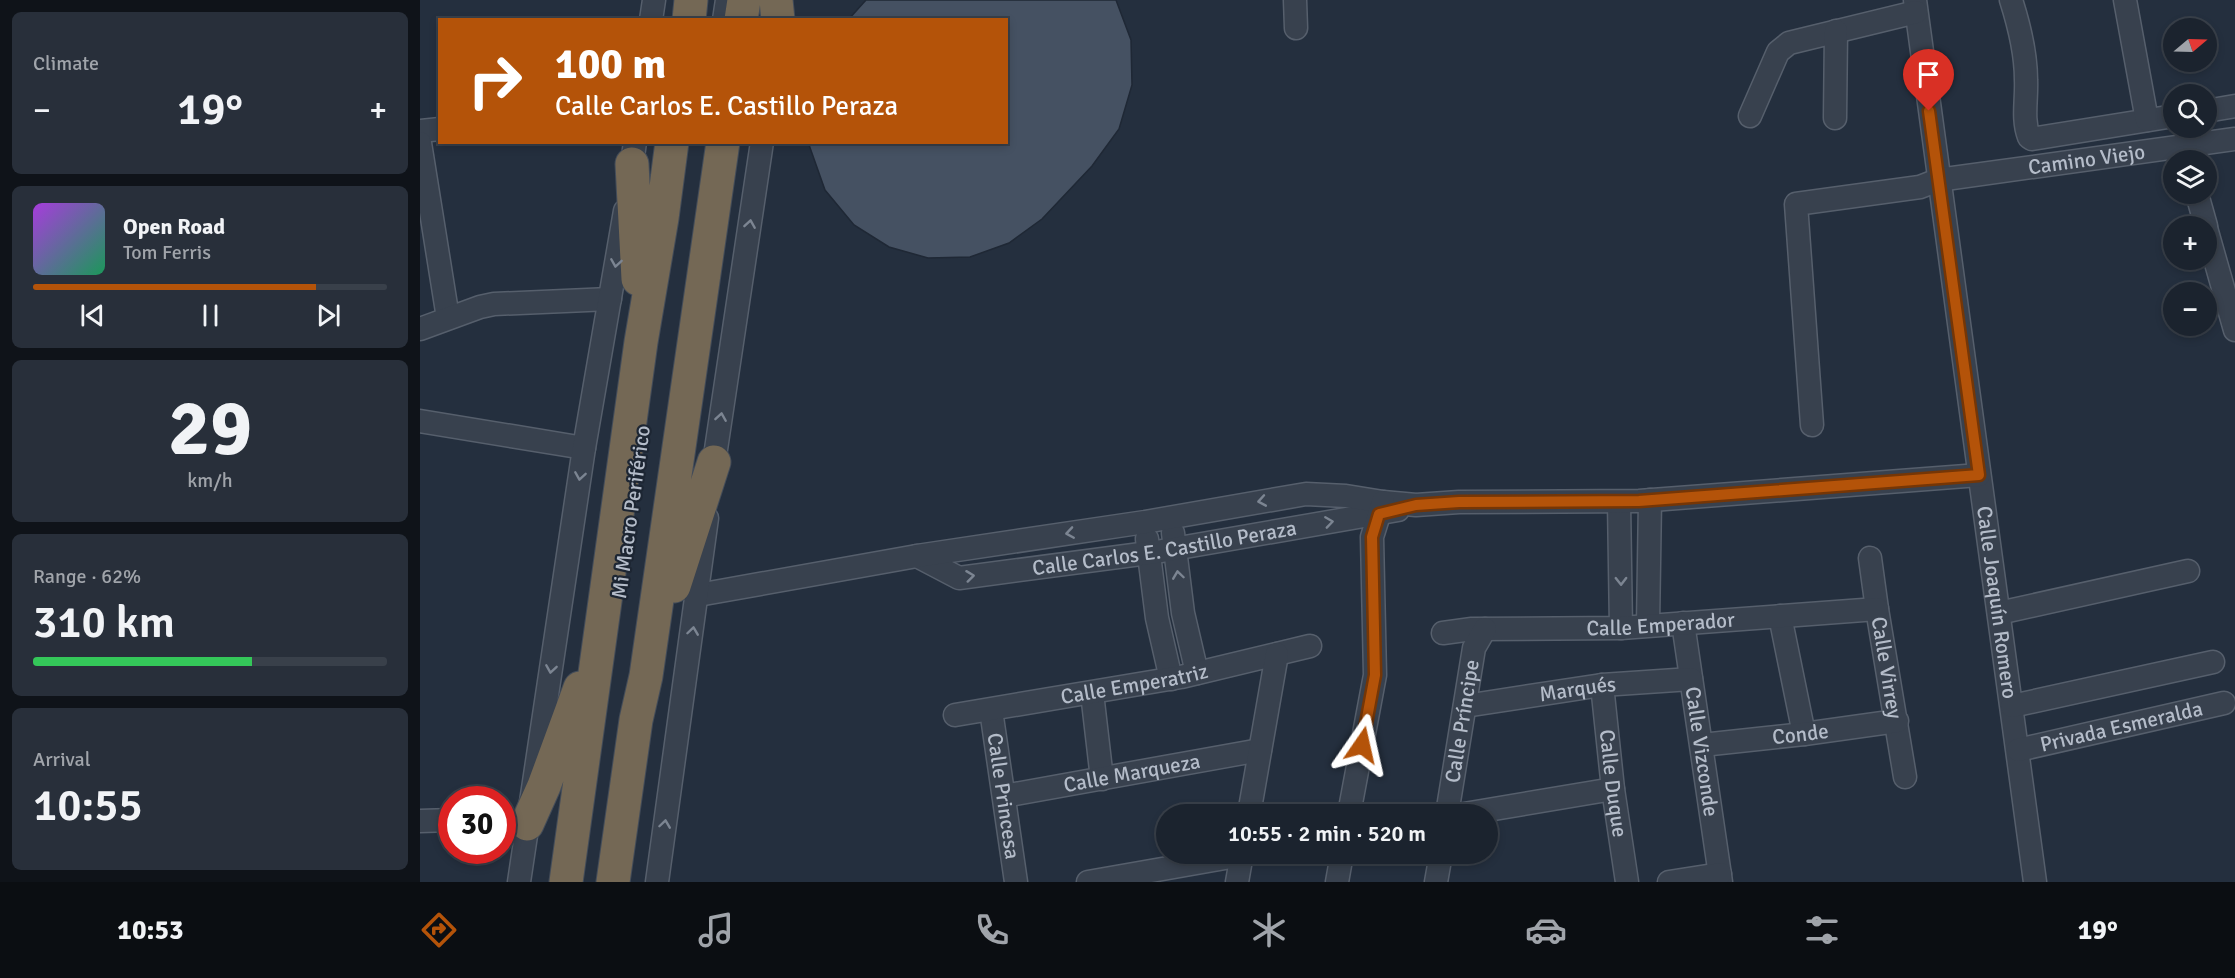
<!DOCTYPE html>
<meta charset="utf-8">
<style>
:root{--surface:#1b232e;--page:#282f3a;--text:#f1f3f6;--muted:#a0a4aa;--line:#39404a;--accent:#b45309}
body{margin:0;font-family:Signika,sans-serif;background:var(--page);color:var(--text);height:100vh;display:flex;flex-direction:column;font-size:22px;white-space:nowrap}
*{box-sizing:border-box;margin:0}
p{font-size:20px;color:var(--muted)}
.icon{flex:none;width:33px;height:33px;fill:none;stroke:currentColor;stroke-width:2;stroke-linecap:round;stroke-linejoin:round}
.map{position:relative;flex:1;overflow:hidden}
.sheet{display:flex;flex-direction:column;gap:12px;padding:12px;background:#0f1319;width:420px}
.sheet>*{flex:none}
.guide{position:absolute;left:18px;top:18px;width:570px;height:126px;border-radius:0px;box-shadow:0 3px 9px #0003,0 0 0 2px var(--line);background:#b45309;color:#fff;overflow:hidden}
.needle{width:39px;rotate:71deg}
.tools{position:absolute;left:1743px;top:18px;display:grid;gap:12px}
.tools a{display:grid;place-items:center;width:54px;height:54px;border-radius:50%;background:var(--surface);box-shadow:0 3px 9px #0003,0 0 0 2px var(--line);font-size:30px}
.speed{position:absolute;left:18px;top:786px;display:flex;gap:12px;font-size:30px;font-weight:700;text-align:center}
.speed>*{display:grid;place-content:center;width:78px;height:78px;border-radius:50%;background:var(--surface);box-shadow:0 3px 9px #0003,0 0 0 2px var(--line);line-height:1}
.speed .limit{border:9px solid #d22;background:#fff;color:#111}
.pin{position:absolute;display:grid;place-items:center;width:51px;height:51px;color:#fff;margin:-62px -26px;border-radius:50% 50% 50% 0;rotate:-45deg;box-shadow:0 0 6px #0007}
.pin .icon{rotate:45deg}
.me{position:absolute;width:66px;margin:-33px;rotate:11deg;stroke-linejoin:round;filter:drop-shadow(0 0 4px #0008)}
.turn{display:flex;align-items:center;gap:21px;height:126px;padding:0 18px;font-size:27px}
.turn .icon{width:78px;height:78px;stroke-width:2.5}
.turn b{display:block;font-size:42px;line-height:51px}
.big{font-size:45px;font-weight:600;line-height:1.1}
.sheet .card{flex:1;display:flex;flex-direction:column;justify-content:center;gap:9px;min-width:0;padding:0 21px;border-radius:9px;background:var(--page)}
.sheet .dial{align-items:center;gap:0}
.dial b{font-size:78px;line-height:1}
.song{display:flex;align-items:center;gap:18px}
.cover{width:72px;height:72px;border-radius:9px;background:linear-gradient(135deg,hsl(280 70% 55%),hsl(150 70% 35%))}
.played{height:6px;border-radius:3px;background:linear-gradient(90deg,var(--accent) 80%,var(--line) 80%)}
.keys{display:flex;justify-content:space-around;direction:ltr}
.heat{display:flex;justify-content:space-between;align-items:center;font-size:33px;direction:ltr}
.charge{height:9px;border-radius:4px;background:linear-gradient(90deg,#34c759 62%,var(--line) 0)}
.trip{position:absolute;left:736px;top:804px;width:342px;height:60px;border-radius:30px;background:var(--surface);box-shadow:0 3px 9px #0003,0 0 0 2px var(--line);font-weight:600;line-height:60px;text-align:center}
.tab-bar{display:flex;height:96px;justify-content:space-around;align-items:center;background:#0b0e12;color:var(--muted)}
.tab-bar .icon{width:42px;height:42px}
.tab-bar .on{color:var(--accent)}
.tab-bar b{font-size:27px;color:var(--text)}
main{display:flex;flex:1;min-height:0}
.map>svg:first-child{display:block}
.building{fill:#455162;stroke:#1f2835;stroke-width:1.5}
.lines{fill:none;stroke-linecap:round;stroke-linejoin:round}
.minor-casing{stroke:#565f6c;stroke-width:25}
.highway-casing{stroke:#434c59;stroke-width:35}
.minor{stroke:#38414e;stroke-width:22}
.highway{stroke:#746855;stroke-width:33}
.oneway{stroke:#7c8592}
.route-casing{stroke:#753606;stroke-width:15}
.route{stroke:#b45309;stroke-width:10}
.labels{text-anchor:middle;stroke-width:4.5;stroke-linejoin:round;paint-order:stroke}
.street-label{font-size:21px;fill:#b4bcc9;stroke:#1d2633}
</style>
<main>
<section class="sheet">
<div class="card"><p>Climate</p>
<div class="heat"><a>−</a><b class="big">19°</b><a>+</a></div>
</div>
<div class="card">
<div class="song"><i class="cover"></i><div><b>Open Road</b><p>Tom Ferris</p></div></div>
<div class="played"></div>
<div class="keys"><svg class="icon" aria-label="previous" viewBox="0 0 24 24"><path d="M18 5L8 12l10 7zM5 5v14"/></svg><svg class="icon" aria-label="pause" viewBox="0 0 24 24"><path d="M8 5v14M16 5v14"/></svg><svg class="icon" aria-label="next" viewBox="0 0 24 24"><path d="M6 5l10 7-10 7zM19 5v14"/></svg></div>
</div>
<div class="card dial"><b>29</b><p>km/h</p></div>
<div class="card"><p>Range · 62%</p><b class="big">310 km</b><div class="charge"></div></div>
<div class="card"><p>Arrival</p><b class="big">10:55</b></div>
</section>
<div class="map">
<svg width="1815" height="882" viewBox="0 0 1815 882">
<rect width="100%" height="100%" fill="#242f3e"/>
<!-- building -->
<path class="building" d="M446,0H696L711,40L712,85L699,129L672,166L622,219L589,243L550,257L508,258L469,247L434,225L405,190L388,142H586V20H428Z"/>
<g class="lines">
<!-- minor casing -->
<g class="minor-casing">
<g id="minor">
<path d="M875,0L876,28"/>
<path id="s1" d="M1495,0L1615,882"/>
<path d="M1591,0C1599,25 1606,54 1606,80C1607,99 1602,119 1609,137L1612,139L1754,116"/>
<path d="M1705,0L1727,120"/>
<path d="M231,20L234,0"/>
<path d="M304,20L307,0"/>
<path d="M1786,111L1815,106"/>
<path d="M1330,116L1358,52L1369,43L1496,12"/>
<path d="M1415,118L1416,31"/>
<path d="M0,131L20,129"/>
<path d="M0,143L28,318"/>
<path d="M210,178L215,142"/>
<path d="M1777,194L1786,226"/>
<path d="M1786,228L1815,330"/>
<path d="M0,329L60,307L74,304L190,299"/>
<path d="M0,421L164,448"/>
<path id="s2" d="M1392,425L1376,204L1500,187L1518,180L1815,139"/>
<path d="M292,476L342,142"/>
<path d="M1199,502L1201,628"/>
<path d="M753,533L763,613L777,673"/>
<path d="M727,539L737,618L751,679"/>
<path id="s3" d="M497,556L539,578L736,552L978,510"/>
<path id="s4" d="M1450,558L1457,609L1485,777"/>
<path d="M278,595L497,556L725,522L886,494L926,496L963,502L996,505L1039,502L1219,501L1559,475"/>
<path d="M1579,613L1768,571"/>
<path d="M1360,616L1384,734"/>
<path id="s5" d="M1263,623L1301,882"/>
<path d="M1228,625L1230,500"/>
<path id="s6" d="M1023,633L1052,629L1201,628L1457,609"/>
<path id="s7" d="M1182,685L1193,789L1207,882"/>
<path d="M672,693L682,779"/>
<path id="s8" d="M1045,706L1182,685L1271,679"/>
<path d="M1592,706L1793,662"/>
<path id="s9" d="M571,710L596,882"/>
<path id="s10" d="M535,715L761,677L890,646"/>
<path id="s11" d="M1282,745L1384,734L1477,721"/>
<path id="s12" d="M1598,750L1804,703"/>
<path id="s13" d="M584,796L840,750"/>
<path d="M829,814L857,654"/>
<path d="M929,814L955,675L952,537L963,502"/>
<path id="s14" d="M1027,814L1054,648L1065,629"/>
<path d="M1044,814L1193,789"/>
<path d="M0,821L32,820"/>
<path d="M82,823L107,824"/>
<path d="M99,882L164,448L205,211"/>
<path d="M237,882L287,518"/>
<path d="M668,882L822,855"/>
<path d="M817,882L822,854"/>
<path d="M917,882L922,854"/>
<path d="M1016,882L1021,854"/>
<path d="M1249,882L1300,874"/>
</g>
</g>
<!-- highway casing -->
<g class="highway-casing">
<path id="highway" d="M356,0L358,20
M269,20L271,0
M321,20L324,0
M212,164L218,279
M254,586L294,462
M107,824L124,786L160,688
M146,882L221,342L242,218L252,142
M193,882L216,720L226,676L303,142"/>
</g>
<!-- minor -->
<use href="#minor" class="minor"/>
<!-- highway -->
<use href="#highway" class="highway"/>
</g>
<!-- one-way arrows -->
<defs><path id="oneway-chevron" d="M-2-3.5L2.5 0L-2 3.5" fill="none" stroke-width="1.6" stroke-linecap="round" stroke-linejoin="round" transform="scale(1.5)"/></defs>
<g class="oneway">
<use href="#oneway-chevron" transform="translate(330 224) rotate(-81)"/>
<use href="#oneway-chevron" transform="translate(196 263) rotate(99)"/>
<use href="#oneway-chevron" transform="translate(301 417) rotate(-81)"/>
<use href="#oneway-chevron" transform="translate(160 476) rotate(99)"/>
<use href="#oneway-chevron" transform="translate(842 501) rotate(170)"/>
<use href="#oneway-chevron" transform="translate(909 522) rotate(-8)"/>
<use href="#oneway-chevron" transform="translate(650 533) rotate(171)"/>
<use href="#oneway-chevron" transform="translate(758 575) rotate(-98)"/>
<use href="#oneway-chevron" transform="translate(550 576) rotate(-7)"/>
<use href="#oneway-chevron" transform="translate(1201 581) rotate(89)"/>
<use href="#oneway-chevron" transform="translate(273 631) rotate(-82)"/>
<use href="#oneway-chevron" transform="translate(131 669) rotate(99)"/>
<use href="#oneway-chevron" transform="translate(245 824) rotate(-82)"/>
</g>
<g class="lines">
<!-- route casing -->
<g class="route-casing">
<path id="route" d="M942,745L955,675L952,537L959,514L996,505L1039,502L1219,501L1559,475L1509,111"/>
</g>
<!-- route -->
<use href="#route" class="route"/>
</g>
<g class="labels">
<!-- street labels -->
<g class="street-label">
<text dy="7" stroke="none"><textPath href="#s2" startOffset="516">Camino Viejo</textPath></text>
<text transform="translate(211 512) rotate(-82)" y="7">Mi Macro Periférico</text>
<text dy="7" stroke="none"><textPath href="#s3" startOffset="255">Calle Carlos E. Castillo Peraza</textPath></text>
<text dy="7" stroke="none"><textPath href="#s1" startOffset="608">Calle Joaquín Romero</textPath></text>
<text dy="7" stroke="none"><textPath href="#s6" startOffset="218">Calle Emperador</textPath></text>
<text dy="7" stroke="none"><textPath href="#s4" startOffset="111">Calle Virrey</textPath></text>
<text dy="7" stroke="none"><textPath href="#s10" startOffset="182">Calle Emperatriz</textPath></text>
<text dy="7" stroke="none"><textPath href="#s8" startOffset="114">Marqués</textPath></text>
<text dy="7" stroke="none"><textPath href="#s14" startOffset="94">Calle Príncipe</textPath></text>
<text dy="7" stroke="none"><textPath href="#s12" startOffset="106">Privada Esmeralda</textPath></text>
<text dy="7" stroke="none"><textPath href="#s11" startOffset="99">Conde</textPath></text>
<text dy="7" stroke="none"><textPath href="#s5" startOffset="130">Calle Vizconde</textPath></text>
<text dy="7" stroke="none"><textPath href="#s13" startOffset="130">Calle Marqueza</textPath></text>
<text dy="7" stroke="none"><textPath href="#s7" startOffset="99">Calle Duque</textPath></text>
<text dy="7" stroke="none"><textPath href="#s9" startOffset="87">Calle Princesa</textPath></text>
</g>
</g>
</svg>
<div class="tools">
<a><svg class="needle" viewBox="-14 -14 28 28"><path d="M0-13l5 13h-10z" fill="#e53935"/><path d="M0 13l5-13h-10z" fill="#a0a4aa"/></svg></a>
<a><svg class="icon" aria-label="search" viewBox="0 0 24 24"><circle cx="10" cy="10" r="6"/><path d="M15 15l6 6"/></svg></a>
<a><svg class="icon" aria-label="layers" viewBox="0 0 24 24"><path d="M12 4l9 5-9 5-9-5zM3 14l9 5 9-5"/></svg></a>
<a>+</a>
<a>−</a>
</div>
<div class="speed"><div class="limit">30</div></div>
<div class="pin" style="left:1509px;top:111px;background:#d93025"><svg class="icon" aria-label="arrive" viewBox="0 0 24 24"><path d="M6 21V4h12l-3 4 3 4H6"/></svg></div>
<svg class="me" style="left:942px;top:745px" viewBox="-20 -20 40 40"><path d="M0-17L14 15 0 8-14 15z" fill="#b45309" stroke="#fff" stroke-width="4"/></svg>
<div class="trip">10:55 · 2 min · 520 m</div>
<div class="guide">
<div class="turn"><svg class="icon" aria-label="right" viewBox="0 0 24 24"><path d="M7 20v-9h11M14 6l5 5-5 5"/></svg><div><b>100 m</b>Calle Carlos E. Castillo Peraza</div></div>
</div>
</div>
</main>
<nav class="tab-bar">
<b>10:53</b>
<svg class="icon on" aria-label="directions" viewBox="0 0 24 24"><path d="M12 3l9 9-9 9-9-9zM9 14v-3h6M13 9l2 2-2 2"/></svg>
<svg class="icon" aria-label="music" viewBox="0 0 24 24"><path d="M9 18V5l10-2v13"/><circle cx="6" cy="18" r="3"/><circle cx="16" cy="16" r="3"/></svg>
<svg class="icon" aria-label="phone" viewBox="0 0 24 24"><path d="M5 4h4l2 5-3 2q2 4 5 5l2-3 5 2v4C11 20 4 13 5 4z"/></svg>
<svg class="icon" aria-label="climate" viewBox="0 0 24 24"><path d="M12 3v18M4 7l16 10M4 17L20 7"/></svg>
<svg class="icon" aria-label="car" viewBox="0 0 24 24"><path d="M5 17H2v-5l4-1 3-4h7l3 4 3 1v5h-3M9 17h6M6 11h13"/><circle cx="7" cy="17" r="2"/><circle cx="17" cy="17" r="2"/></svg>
<svg class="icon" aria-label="filters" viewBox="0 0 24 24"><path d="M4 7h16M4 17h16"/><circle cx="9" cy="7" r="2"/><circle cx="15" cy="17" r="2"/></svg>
<b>19°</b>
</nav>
